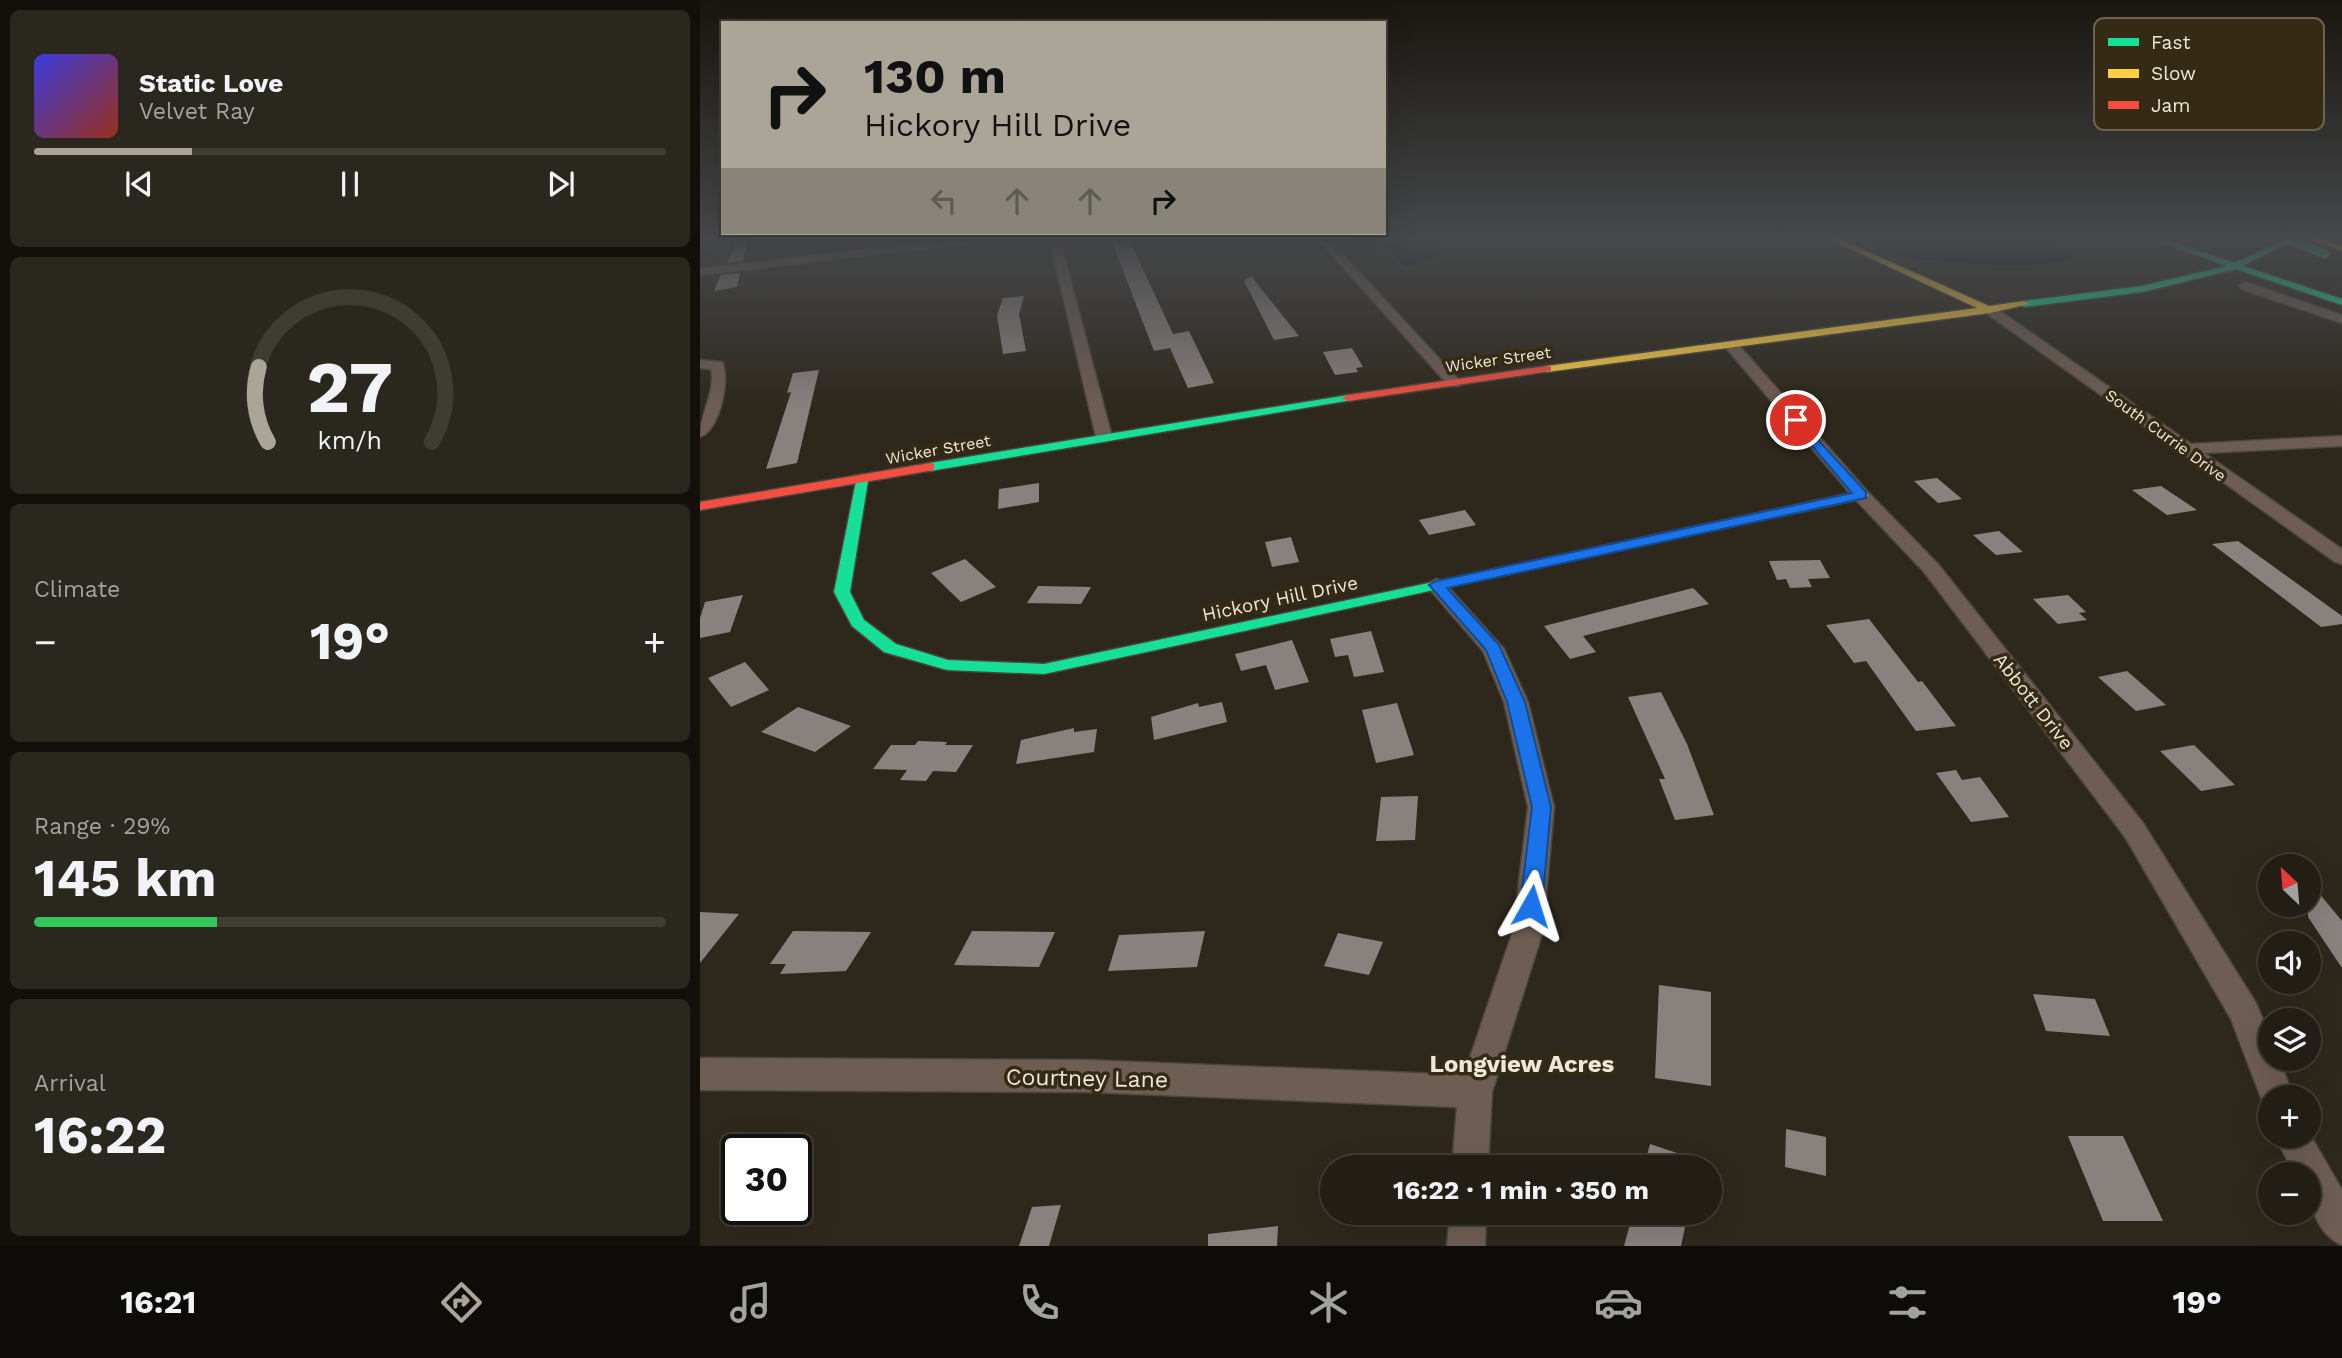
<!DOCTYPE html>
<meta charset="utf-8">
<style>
:root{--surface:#221e15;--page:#2a271e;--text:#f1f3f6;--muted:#a2a2a0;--line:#3f3c34;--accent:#aba598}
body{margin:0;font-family:"Work Sans",sans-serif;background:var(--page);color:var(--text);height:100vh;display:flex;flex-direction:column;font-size:26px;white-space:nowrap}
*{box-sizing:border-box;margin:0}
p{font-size:23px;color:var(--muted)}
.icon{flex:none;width:38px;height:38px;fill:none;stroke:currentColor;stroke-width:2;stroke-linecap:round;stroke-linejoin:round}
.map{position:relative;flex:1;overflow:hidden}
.details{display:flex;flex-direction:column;gap:10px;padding:10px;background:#13100c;width:700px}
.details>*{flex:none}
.hud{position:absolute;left:21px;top:21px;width:665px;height:214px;border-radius:0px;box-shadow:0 7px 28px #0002,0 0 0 2px var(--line);background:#aba598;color:#111;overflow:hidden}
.needle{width:46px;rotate:334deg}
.buttons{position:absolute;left:1558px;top:854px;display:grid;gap:14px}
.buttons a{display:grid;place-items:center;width:63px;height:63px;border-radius:50%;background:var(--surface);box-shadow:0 7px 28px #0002,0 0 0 2px var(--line);font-size:35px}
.speed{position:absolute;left:21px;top:1134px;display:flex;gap:14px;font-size:35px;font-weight:700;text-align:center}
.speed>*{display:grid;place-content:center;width:91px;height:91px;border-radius:50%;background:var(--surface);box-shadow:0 7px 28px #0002,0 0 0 2px var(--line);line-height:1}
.speed .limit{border:4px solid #111;border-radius:10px;background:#fff;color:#111}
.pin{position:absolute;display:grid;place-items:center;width:60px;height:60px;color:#fff;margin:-30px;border:4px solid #fff;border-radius:50%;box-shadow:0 2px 7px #0007}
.me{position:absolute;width:77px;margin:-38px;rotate:6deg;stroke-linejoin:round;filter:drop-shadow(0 0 5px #0008)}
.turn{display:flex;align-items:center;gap:24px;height:147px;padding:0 28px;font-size:32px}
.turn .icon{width:91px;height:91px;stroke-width:2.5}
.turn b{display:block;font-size:49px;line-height:60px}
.lanes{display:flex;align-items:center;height:66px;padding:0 28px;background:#0003;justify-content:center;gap:35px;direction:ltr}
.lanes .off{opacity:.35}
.big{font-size:52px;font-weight:700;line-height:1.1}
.details .card{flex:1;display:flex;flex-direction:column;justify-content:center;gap:10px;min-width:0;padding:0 24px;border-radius:10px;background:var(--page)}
.details .dial{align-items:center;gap:0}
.dial svg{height:182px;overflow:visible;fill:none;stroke:var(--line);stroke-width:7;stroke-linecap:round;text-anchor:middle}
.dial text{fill:var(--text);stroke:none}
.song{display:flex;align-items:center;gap:21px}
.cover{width:84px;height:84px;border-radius:10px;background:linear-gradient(135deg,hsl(240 70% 55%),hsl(10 70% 35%))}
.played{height:7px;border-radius:4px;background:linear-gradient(90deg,var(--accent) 25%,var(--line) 25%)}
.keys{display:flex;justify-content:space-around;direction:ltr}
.heat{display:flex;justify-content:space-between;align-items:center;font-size:38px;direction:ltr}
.charge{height:10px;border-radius:5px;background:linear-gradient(90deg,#34c759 29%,var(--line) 0)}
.trip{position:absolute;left:620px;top:1155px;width:402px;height:70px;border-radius:35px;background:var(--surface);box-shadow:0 7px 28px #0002,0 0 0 2px var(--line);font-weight:700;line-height:70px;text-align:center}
.tabs{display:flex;height:112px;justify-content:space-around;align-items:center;background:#0e0c08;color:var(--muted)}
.tabs .icon{width:49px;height:49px}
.tabs .on{color:var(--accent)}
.tabs b{font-size:32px;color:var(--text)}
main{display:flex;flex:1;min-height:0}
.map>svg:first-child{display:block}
.water{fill:#07192b}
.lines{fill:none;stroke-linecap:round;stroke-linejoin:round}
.stream{stroke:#07192b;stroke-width:4.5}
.building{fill:#89817e}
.street-casing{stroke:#4b463c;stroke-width:3}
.fast-casing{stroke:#4b463c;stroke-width:3}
.slow-casing{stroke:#4b463c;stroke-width:3}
.jam-casing{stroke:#4b463c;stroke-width:3}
.street{fill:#6e5d53;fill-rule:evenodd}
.fast{fill:#16e098;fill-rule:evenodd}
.slow{fill:#ffcf43;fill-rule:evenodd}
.jam{fill:#f24e42;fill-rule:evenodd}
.fast-bridge-casing{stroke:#4b463c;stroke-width:10;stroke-linecap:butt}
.fast-bridge{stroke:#16e098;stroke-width:9}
.route{fill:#1a73e8;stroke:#114b97;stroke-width:2}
.labels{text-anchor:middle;stroke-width:7;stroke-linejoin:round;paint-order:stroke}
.far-street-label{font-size:16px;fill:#eee8da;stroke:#352b15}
.street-label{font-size:19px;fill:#eee8da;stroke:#352b15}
.near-street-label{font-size:23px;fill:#eee8da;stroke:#352b15}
.near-neighbourhood-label{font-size:24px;font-weight:bold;fill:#eee8da;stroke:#352b15}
.key{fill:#352b15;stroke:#6c6450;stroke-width:2}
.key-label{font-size:19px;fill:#eee8da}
</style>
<main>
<section class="details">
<div class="card">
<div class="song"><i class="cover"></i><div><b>Static Love</b><p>Velvet Ray</p></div></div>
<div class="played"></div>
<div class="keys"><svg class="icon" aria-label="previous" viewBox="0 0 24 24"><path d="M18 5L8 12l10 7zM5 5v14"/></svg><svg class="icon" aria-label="pause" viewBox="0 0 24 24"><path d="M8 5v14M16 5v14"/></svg><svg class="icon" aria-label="next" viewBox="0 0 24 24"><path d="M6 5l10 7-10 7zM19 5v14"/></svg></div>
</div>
<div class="card dial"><svg viewBox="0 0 100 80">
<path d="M14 69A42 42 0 1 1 86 69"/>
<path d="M14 69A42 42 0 0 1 10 36" stroke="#aba598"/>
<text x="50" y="56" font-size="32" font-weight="700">27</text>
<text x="50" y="72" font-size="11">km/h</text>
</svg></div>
<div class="card"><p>Climate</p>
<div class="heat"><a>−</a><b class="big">19°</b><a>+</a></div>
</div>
<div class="card"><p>Range · 29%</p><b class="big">145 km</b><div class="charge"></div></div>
<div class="card"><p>Arrival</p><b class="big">16:22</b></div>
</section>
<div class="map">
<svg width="1642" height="1246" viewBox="0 0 1642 1246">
<rect width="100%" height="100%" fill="#2e281c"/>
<!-- water -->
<path class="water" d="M664,237H731L737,248L736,256L715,266H704L691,252Z
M1196,237H1327L1374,253L1371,259C1345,272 1199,263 1174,248V244Z"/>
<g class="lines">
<!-- stream -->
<path class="stream" d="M0,238L9,237"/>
</g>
<!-- building -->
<path class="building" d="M39,237H48L43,261L27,263Z
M410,237H428L473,334L489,331L514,383L488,388L470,348L454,351Z
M40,273L37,287L14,291L21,275Z
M551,276L599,336L574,340L544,281Z
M324,296L319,314L326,351L303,354L297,315L303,298Z
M652,348L663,367L656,368L658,372L635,375L623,352Z
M119,370L97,463L66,469L91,392L87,393L93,373Z
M1237,478L1262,499L1238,503L1214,481Z
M339,483V502L298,509L299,489Z
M1461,486L1497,510L1467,515L1432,490Z
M765,510L776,525L729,535L719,520Z
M1299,531L1323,552L1296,555L1273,535Z
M591,537L599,562L572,567L565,542Z
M1538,541L1642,616V624L1621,627L1512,544Z
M265,559L296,587L261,602L231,573Z
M1120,560L1130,578L1108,579L1112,587L1090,588L1086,579L1077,580L1069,561Z
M338,586L391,587L381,604L327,603Z
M993,588L1009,604L883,636L896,652L870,659L844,626Z
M43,595L30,632L0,638V618L5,602Z
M1368,595L1386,612L1379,613L1387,620L1358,624L1333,599Z
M1169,619L1218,682L1222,681L1256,726L1216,731L1166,661L1154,663L1126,625Z
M671,631L684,672L654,677L648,655L635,657L630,639Z
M592,640L609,682L575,690L566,665L541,671L535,654Z
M45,662L69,690L31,707L8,678Z
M1427,671L1466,705L1436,711L1398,677Z
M961,692L987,744L1014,815L975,820L959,779H965L928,697Z
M522,702L527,722L454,740L451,717L498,703L499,707Z
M697,703L714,755L676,763L662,710Z
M98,707L151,726L115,752L61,732Z
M374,728V732L397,729L394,752L316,764L321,740Z
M218,741L247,742L245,745H273L256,772L233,771L226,781L200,780L207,770L173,769L191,745H215Z
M1494,745L1535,785L1501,791L1460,751Z
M1256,770L1262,780L1280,777L1309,817L1271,822L1236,773Z
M718,796L715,840L676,841L681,797Z
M1608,880L1642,921V968L1608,917Z
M0,912L39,914L0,963Z
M93,931L171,932L146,971L80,974L86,964H70Z
M272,931L355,932L339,967L254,965Z
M505,931L497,967L408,971L419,935Z
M638,933L683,942L669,975L624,966Z
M959,985L1011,992V1086L955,1078Z
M1333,994L1395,999L1410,1036L1346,1031Z
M1086,1129L1126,1137V1176L1085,1167Z
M1368,1136H1423L1463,1221H1403Z
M950,1144L1010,1164L1009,1167H944Z
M361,1205L349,1246H319L332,1207Z
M933,1213H988L981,1246H924Z
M578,1226L577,1246H508V1234Z"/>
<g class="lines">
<!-- street casing -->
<g class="street-casing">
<path id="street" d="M270,237H300L295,240L0,275V269Z
M349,237H359L412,437L410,440L404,442L396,437Z
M616,237H627L759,380V386H749Z
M1545,282L1642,315V323L1541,289L1539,286Z
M1286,307H1294L1491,444L1642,436V446L1504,453L1642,549V564L1635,562L1286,313Z
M1026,342H1036L1167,491L1238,564L1443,823L1556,1003L1570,1036V1059H1579L1594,1097H1570V1110L1565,1108L1531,1019L1425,837L1224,572L1155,499L1026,348Z
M0,360L22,362C31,379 19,432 0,437C0,412 16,392 11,369L0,368Z
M736,579L743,581L804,649L828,702L854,807L843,931L792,1092L788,1167H752L757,1107L386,1092L0,1090V1058L386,1060L764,1075L813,931L828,807L804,702L783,651L726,585Z
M1608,1131L1642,1190V1245C1615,1233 1608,1201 1608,1174H1594L1575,1136H1608Z
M750,1213H786L785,1246H747Z"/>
</g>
<!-- fast casing -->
<g class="fast-casing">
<path id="fast" d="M1446,237H1457L1535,263L1590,237H1600L1543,266L1642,299V305L1536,269L1442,292L1324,307L1319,304L1324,301L1442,286L1527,266Z
M648,395L652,396V400L230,471L224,467L230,463Z
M162,477L168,481L150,592L164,620L196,644L248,660L344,664L762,576L769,580L762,584L344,674L247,670L184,652L152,626L134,592L156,481Z"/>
</g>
<!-- slow casing -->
<g class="slow-casing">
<path id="slow" d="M1125,237H1135L1289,306L1324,301L1329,304L1290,313L847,372L842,369L847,366L1277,308Z
M1606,237H1617L1642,246V251Z
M1161,491L1168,495L1166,498L762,584L755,580L762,576Z"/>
</g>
<!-- jam casing -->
<g class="jam-casing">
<path id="jam" d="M847,366L851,367V371L648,401L642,398L648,395Z
M230,463L234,464V470L0,510V502Z"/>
</g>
<!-- street -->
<use href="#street" class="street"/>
<!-- fast -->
<use href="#fast" class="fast"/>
<!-- slow -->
<use href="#slow" class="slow"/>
<!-- jam -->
<use href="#jam" class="jam"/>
<!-- fast-bridge casing -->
<g class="fast-bridge-casing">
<path id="fast-bridge" d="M1582,237L1625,254"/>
</g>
<!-- fast-bridge -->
<use href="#fast-bridge" class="fast-bridge"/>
</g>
<!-- sky -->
<linearGradient id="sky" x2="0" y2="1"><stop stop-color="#19160f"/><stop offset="0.58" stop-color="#46484b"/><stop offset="1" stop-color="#46484b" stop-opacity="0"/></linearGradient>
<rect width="1642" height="411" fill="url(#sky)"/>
<!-- route -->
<path class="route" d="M1096,416L1166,492V498L747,588L799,645L825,702L851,807L842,906L839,912L831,915L823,912L820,906L832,807L807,702L786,650L729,585L736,581L1152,493L1092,422L1090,420Z"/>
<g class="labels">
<!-- far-street labels -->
<g class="far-street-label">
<text transform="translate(798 359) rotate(-8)" y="6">Wicker Street</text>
<text transform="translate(1466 435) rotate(36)" y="6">South Currie Drive</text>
<text transform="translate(238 449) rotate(-10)" y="6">Wicker Street</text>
</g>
<!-- street labels -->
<g class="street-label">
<text transform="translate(580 598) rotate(-12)" y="7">Hickory Hill Drive</text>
<text transform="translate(1334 701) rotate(52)" y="7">Abbott Drive</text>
</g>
<!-- near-street labels -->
<g class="near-street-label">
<text transform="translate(387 1078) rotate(1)" y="8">Courtney Lane</text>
</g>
<!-- near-neighbourhood labels -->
<g class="near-neighbourhood-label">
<text x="822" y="1072">Longview Acres</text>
</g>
</g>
<!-- legend -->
<rect x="1394" y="18" width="230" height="112" rx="10" class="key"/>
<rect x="1408" y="38" width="31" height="8" fill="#16e098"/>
<rect x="1408" y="69" width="31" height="9" fill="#ffcf43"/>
<rect x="1408" y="101" width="31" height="8" fill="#f24e42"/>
<g class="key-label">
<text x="1451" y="49">Fast</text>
<text x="1451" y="80">Slow</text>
<text x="1451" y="112">Jam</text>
</g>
</svg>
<div class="buttons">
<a><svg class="needle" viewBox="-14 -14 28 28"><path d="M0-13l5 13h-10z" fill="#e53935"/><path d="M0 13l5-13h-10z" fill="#a2a2a0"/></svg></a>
<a><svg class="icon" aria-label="sound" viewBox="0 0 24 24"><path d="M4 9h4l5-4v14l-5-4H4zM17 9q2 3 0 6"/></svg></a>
<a><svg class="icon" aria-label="layers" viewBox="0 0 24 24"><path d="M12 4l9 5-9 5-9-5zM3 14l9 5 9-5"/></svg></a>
<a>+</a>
<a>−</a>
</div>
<div class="speed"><div class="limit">30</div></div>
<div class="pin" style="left:1096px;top:420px;background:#d93025"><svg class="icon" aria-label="arrive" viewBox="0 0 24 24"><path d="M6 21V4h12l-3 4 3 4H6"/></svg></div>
<svg class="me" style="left:831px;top:906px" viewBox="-20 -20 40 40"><path d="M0-17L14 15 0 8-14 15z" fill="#1a73e8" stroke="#fff" stroke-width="4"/></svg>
<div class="trip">16:22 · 1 min · 350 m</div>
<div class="hud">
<div class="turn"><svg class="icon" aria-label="right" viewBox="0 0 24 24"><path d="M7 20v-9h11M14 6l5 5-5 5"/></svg><div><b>130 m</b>Hickory Hill Drive</div></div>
<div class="lanes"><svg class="icon off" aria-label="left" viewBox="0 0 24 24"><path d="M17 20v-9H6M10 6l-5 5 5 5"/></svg><svg class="icon off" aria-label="ahead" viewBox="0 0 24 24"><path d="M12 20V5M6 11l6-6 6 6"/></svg><svg class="icon off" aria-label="ahead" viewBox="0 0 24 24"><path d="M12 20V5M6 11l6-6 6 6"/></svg><svg class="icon" aria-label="right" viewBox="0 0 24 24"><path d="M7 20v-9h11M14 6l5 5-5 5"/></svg></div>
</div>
</div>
</main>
<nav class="tabs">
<b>16:21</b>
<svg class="icon on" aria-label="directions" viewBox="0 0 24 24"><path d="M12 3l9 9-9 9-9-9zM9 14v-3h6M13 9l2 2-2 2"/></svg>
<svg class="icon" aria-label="music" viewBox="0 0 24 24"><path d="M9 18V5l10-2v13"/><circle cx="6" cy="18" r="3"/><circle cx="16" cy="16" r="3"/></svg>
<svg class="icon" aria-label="phone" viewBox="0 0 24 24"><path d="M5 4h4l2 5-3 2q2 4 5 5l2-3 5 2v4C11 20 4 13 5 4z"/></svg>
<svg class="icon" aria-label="climate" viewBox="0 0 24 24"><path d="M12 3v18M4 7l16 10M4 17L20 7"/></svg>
<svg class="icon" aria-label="car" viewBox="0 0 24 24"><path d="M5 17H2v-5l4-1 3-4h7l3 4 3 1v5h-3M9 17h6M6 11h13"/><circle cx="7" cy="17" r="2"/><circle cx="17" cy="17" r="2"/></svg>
<svg class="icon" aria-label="filters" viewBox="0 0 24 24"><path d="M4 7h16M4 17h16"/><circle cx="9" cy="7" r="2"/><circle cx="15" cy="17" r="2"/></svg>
<b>19°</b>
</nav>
